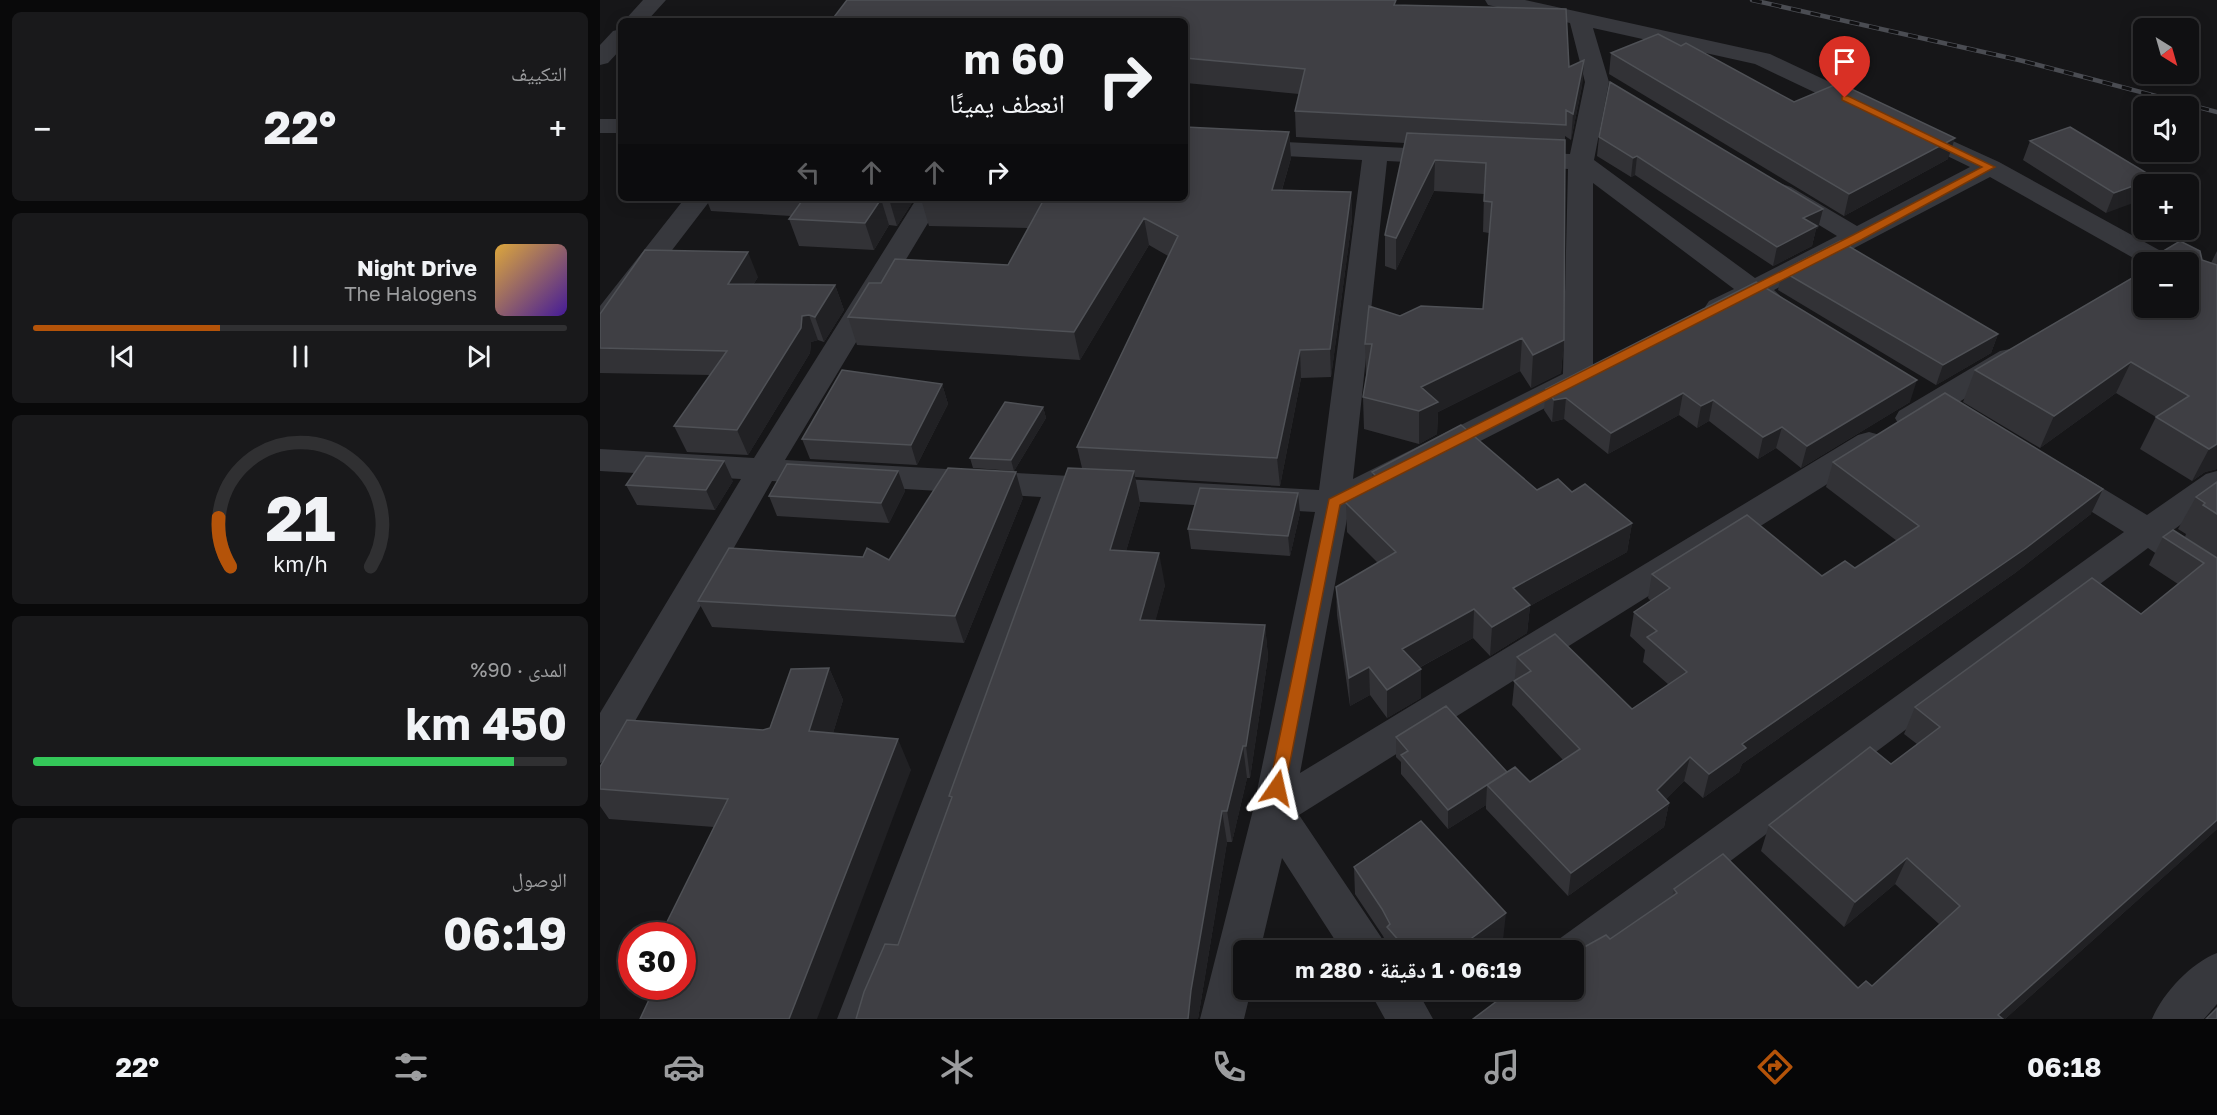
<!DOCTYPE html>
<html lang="ar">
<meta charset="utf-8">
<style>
:root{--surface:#101012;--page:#19191b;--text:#f1f3f6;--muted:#9c9d9f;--line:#303032;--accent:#b45309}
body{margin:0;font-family:"Golos Text","Noto Naskh Arabic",sans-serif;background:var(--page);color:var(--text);direction:rtl;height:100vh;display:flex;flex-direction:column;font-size:22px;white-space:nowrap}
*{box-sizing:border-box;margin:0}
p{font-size:20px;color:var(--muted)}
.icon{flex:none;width:33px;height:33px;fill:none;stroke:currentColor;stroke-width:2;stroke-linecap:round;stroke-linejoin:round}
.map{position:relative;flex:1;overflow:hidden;direction:ltr}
.sheet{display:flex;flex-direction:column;gap:12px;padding:12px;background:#09090a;width:600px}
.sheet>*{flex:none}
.banner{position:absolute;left:18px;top:18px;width:570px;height:183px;border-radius:9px;box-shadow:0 3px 15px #0003,0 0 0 2px var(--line);direction:rtl;background:#101012;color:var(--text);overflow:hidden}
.needle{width:39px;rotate:143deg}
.tools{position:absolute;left:1533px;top:18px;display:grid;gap:12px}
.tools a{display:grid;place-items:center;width:66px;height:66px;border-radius:9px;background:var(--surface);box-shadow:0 3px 15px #0003,0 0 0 2px var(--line);font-size:30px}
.speed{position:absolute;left:18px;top:922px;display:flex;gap:12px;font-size:30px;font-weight:700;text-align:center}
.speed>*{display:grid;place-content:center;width:78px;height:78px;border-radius:50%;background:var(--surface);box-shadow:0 3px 15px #0003,0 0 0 2px var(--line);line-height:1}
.speed .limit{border:9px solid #d22;background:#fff;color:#111}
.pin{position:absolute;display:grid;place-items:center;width:51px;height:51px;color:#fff;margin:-62px -26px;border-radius:50% 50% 50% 0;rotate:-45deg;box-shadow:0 0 6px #0007}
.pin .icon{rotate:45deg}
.me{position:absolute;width:66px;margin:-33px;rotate:11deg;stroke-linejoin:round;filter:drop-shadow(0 0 4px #0008)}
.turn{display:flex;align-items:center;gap:21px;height:126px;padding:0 24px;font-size:27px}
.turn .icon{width:78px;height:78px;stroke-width:2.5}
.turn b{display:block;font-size:42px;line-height:51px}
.lanes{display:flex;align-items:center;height:57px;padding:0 24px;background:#0003;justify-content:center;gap:30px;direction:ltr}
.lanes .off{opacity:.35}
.big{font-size:45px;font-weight:700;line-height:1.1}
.sheet .widget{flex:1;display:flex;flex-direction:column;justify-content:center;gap:9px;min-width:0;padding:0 21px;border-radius:9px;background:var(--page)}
.sheet .dial{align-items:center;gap:0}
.dial svg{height:156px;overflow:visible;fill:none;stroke:var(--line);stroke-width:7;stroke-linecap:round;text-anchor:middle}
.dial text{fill:var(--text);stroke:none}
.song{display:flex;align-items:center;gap:18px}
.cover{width:72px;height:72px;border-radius:9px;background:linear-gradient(135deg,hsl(40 70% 55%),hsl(260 70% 35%))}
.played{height:6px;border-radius:3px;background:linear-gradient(90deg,var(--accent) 35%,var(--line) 35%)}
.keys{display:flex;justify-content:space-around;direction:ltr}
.heat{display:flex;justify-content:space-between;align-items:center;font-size:33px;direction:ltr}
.charge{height:9px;border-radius:4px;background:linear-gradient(90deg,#34c759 90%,var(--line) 0)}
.trip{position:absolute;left:633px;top:940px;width:351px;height:60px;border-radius:9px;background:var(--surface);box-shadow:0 3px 15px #0003,0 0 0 2px var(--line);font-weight:700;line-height:60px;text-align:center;direction:rtl}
.tabs{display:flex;height:96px;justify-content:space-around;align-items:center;background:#060607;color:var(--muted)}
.tabs .icon{width:42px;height:42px}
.tabs .on{color:var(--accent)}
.tabs b{font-size:27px;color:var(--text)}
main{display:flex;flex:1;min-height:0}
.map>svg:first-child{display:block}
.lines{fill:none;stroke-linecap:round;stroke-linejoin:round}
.minor{fill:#37383d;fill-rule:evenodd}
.rail-casing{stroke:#4a4c52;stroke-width:4.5}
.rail{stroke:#111113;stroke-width:3;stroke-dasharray:10;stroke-linecap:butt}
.wall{fill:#323236}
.shaded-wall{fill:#212124}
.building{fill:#3f3f44;stroke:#4f5156;stroke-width:1.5}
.route{fill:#b45309;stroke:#753606;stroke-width:1.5}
</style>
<main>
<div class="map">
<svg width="1617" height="1019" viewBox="0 0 1617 1019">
<rect width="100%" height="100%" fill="#161618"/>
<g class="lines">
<!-- minor -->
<path class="minor" d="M43,0H66L47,21H24Z
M885,0H925L1170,54L1272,102L1276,107L1272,112H1256L1155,64L993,28L1009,82L994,160L1155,278L1237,236L1173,197L1169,192L1173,187L1182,184L1191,187L1257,226L1370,167L1302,134L1299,129L1302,124L1311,122L1399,162L1570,256L1574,262L1544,264L1390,177L1174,290L1185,300L1181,306L1171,309L1152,301L1129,313L1119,316L1109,313L1105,307L1109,301L1134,289L993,183V368L1000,375L996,382L749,508L700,773L1258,435L1269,432L1280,435L1285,443L1280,451L699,815L781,937L788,951H742L682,858L660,951H644V990H651L644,1019H600L653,810L715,512L473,498L281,1019H237L441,497L172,481L14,758L0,763V713L141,479L0,471V449L154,458L317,198H343L185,460L719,490L762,160L585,151V137L847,150L856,152L859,157L856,162L847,164L787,161L753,479L963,374L968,169L910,164L907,159L910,154L919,152L970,154L985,82L970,23L888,5Z
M21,29V49L8,63L0,65V45L13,31Z
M0,119H21V133H0Z
M85,198H112L10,331L0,334V306Z
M1410,349L1420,351L1425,358L1420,365L1321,425L1310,428L1299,425L1295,418L1299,411L1400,351Z
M1460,466L1471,469L1547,515L1606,474L1617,471V498L1572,531L1617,561V591L1605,587L1548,548L989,967L974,973V951H953L959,939L1524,532L1449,485L1444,477L1449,469Z
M1617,953V1004L1604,1019H1552C1563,993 1591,963 1617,953Z
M769,990H817L833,1019H785Z"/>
<!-- rail casing -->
<g class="rail-casing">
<path id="rail" d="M1152,0L1419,60L1617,112"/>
</g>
<!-- rail -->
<use href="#rail" class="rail"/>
</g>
<!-- wall -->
<path class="wall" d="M797,5L969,67L984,60L982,86L971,140L965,136V140L964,340L961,373L931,388L920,371L838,412L837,434L819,444L764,429L763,397L766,376L765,344L800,316L883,309L889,233L883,232L884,194L834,191L796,270L785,266V235L805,143L696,137L695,111L699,94L586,83L585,85V21Z
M1081,46L1194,102L1348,159L1244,216L1009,74L1011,53Z
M689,132L691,158L682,190L751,192L752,219L731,377L701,378L680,486L535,477L540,504L526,551L565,585L555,621L665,625L668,657L650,778H647L632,842H627L598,1019L298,945L351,801L349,796L482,468L477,447L568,256L549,245L480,360L257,345L248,317L281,283L408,265L428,228L329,226L321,199Z
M999,137L1223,209L1218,228L1216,229L1212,246L1173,266L1035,175L1031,177L997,156Z
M1430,141L1555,178L1552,184H1544L1506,213L1423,160Z
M106,198H315L297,226L289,225L274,250L199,246L189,219L191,216L111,211Z
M1617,251V469L1605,472L1592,481L1540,449L1556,417L1516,393L1440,448L1363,402L1375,370L1588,262H1556L1560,253L1602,260L1611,263Z
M1182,271L1398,334L1391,353L1336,385L1178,290Z
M158,277L153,285H235L244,310L224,342L218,340L211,342L210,353L148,455L87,452L74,426L110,375L0,373V314Z
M1156,282L1310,402L1201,468L1176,448L1158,459L1109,421L1097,428L1079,415L1008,454L964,419L952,422L944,410L946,389Z
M342,384L348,404L317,465L210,459L202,439Z
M443,407L446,418L414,471L373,468L370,458Z
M1233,462L1491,514L1415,573L1142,764L1139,772L1103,798L1084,781L1066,799L1069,803L1064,827L968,896L886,809V805L848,829L801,774V762L796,757V737L907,772L930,782L963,760L912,705L917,657L1032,709L1069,685L1043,662L1045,650L1030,636L1034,612L1051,601L1048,598L1052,574L1222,576L1255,568L1297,541L1226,487Z
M298,471L305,491L289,523L177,516L169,496Z
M772,472L937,490L972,492L1032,523L1027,552L930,606L927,633L890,656L873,638L819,668L821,669V698L787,718L770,695L750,706L737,615L736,587L778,563L747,532L746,503L772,485Z
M133,481L115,510L37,505L26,485Z
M1617,482V829L1405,1019H873L974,990L976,948L979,950L1010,939L1072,897L1074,889L1258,988L1272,986L1339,924L1295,884L1244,927L1161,851L1169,825L1291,764L1317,744L1304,734L1315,707L1541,614L1578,584L1549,565L1563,537L1605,550L1585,537L1586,534L1578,529L1596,497Z
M423,498L364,643L112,627L98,601L289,560Z
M700,513L690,556L591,549L588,529Z
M229,668L243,700L233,733L311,770L82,987L114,827L9,819L0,806V767L170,728Z
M754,867L903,940L888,951H788V946L783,936L755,894Z
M819,990H836L825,998Z"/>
<!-- shaded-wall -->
<path class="shaded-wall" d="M984,60L982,86L971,140L973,114Z
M689,132L691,158L674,217L672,190Z
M1355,138L1348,159L1244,216L1249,194Z
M1037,156L1035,175L1031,177L1033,158Z
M835,160L834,191L796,270V238Z
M1555,178L1552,184H1544V199L1506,213L1514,193Z
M751,192L752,219L731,377L730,349Z
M290,198H315L297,226L289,199Z
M281,199L289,225L274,250L265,223Z
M1223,209L1218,228L1216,229L1212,246L1173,266L1177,247L1203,218Z
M544,218L549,245L480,360L474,332Z
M148,252L158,277L138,309L128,284Z
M235,285L244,310L224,342L215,317Z
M209,315L218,340L211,342L210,353L148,455L137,430L202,316Z
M1398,334L1391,353L1336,385L1343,365Z
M922,338L920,371L838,412L837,434L819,444V411L821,387Z
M964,340L961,373L931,388L933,355Z
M700,350L701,378L680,486L677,458Z
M1531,362L1516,393L1440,448L1454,416Z
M1317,380L1310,402L1201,468L1207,446Z
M342,384L348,404L317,465L311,445Z
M1083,393L1079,415L1008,454L1011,433Z
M966,398L964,419L952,422L954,400Z
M1113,400L1109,421L1097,428L1101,406Z
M443,407L446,418L414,471L411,460Z
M1182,427L1176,448L1158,459L1163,437Z
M1617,444V469L1605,472L1592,481L1609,449Z
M124,461L133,481L115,510L106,490Z
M298,471L305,491L289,523L281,503Z
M534,471L540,504L517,582L510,550Z
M416,472L423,498L364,643L355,616Z
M1503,489L1491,514L1415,573L1142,764L1139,772L1103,798L1109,774L1142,744Z
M698,493L700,513L690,556L688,536Z
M1032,523L1027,552L930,606L927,633L890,656L892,627L913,588Z
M559,553L565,585L547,653L540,620Z
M874,609L873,638L802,677V649Z
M665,625L668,657L650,778L646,746Z
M769,667L770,695L750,706L749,678Z
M229,668L243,700L224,763L209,731Z
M821,669V698L787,718V690Z
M298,739L311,770L217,1019H189Z
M643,746L647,778L632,842L627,811Z
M1090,757L1084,781L1052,814L1057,790Z
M887,785L886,805L848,829V810Z
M1069,803L1064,827L968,896L971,873Z
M622,811L627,842L598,1019H588L591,990Z
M1617,820V829L1615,831L1405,1019H1395L1398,1015Z
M1307,858L1295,884L1244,927L1255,902Z
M906,913L903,940L888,951H854Z
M825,990H836L825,998Z"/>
<!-- building -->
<path class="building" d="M247,0H796L794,5L966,9L969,67L984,60L973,114L966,110V125L695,111L705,69L585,58V21H231Z
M1058,34L1081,46L1086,43L1194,102L1239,83L1355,138L1249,194L1011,53Z
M1010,82L1223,209L1203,218L1217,226L1177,247L1037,156L1033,158L999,137Z
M585,127L689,132L672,190L751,192L730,349L700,350L677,458L477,447L578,236L544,218L474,332L248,317L269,283H281L295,259L408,265L443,201L321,199L322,198H585Z
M1470,127L1555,178L1514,193L1430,141Z
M807,133L965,140L964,340L933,355L922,338L821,387L838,402L819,411L763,397L772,344H765L769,306L800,316L821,306L883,309L892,202L884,201L886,163L835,160L796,238L785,235Z
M204,198H290L289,199H281L265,223L189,219Z
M1240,241L1398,334L1343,365L1182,271Z
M1580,241L1600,251L1602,260L1617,265V444L1609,449L1556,417L1589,396L1531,362L1454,416L1375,370L1544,271V308H1588V262H1558H1559L1560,253Z
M45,250L148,252L128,284L235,285L215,317L209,315L202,316L201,328L137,430L74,426L127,351L0,348V314Z
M1156,282L1317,380L1207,446L1182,427L1163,437L1113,400L1101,406L1083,393L1011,433L966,398L954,400L946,389Z
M242,370L342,384L311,445L202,439Z
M1345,393L1503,489L1426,548L1142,744L1146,748L1109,774L1090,757L1057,790L1069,803L971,873L887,785L915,767L930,782L980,749L914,681L931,671L917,657L955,634L1032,709L1087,672L1047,637L1057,631L1034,612L1070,588L1052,574L1147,515L1222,576L1245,561L1255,568L1319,526L1233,462Z
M405,402L443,407L411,460L370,458Z
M861,425L937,490L958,479L972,492L985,484L1032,523L913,588L930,605L892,627L874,609L802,649L821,669L787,690L769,667L749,678L736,587L796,552L746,503L747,498L781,481L772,472Z
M46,456L124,461L106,490L26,485Z
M187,464L298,471L281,503L169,496Z
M348,468L416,472L355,616L98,601L129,548L263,557L267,548L289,560Z
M468,468L534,471L510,550L559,553L540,620L665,625L646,746H643L627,811H622L591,990L588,1019H256L264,992L285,944L298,945L352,797L349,796Z
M1617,482V514L1603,505L1605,503L1596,497Z
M600,488L698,493L688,536L588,529Z
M1573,530L1617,558V820L1398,1015L1403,1019H873L905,995L919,990H974V951H964L976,942V948L979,950L1006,935L1010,939L1077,893L1074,889L1123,854L1258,988L1266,981L1272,986L1360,906L1307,858L1255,902L1169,825L1270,747L1291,764L1340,727L1315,707L1492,578L1541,614L1604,563L1563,537Z
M229,668L209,731L298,739L189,1019H40L55,987H82V936H60L128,799L0,789V767L27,720L163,730L170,728L191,669Z
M846,706L907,772L848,810L801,755L808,751L796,737Z
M821,821L906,913L854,951H808L787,927L790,924L782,909L754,867Z
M1617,1008V1019H1606Z"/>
<!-- route -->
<path class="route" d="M1242,96H1248L1395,167L1261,240L740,505L685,788L683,793H671L669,788L729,499L1253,235L1382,167L1242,100Z"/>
</svg>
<div class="tools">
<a><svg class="needle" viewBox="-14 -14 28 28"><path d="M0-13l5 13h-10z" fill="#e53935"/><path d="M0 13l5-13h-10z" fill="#9c9d9f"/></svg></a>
<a><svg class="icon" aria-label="sound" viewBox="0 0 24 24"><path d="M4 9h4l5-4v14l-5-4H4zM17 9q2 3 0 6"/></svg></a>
<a>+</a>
<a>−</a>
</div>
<div class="speed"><div class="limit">30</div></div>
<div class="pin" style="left:1245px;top:98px;background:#d93025"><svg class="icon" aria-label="arrive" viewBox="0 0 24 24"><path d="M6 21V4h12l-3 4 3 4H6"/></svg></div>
<svg class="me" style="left:677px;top:788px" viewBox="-20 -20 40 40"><path d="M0-17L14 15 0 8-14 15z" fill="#b45309" stroke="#fff" stroke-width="4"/></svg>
<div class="trip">06:19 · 1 دقيقة · 280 m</div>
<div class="banner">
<div class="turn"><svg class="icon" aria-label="right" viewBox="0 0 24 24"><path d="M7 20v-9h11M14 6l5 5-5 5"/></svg><div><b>60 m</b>انعطف يمينًا</div></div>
<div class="lanes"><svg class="icon off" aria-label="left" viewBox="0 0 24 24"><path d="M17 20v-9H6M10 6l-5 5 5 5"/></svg><svg class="icon off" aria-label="ahead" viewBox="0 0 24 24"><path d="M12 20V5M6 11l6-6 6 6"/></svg><svg class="icon off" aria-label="ahead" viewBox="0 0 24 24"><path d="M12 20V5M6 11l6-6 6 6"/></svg><svg class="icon" aria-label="right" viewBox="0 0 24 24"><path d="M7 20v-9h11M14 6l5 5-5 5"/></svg></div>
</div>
</div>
<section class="sheet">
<div class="widget"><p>التكييف</p>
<div class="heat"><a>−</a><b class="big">22°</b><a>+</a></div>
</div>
<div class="widget">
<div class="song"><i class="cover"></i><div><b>Night Drive</b><p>The Halogens</p></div></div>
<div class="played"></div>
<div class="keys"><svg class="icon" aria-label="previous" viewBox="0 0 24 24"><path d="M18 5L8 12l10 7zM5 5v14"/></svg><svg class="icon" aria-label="pause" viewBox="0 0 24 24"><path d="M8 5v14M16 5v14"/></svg><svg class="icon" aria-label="next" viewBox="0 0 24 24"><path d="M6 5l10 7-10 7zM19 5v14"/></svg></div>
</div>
<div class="widget dial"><svg viewBox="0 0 100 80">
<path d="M14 69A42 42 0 1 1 86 69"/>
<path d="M14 69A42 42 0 0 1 8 44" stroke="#b45309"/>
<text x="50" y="56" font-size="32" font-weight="700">21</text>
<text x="50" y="72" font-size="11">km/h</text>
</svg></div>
<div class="widget"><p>المدى · 90%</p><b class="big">450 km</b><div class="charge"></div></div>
<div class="widget"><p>الوصول</p><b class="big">06:19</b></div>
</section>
</main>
<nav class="tabs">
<b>06:18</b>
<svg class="icon on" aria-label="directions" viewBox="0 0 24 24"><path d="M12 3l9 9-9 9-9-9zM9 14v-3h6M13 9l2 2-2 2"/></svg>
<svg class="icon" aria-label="music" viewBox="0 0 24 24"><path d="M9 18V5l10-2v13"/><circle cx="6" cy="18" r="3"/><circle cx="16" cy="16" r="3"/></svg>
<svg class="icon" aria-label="phone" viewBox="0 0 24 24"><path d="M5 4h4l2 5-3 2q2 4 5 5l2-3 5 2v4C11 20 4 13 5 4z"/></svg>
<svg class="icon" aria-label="climate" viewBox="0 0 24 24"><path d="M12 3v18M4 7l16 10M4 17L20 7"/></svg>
<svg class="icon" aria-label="car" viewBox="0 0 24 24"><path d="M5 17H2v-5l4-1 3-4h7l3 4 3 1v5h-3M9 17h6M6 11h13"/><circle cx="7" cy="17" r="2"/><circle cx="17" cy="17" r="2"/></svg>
<svg class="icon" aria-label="filters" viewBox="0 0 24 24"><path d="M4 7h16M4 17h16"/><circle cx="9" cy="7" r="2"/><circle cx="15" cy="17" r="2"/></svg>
<b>22°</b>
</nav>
